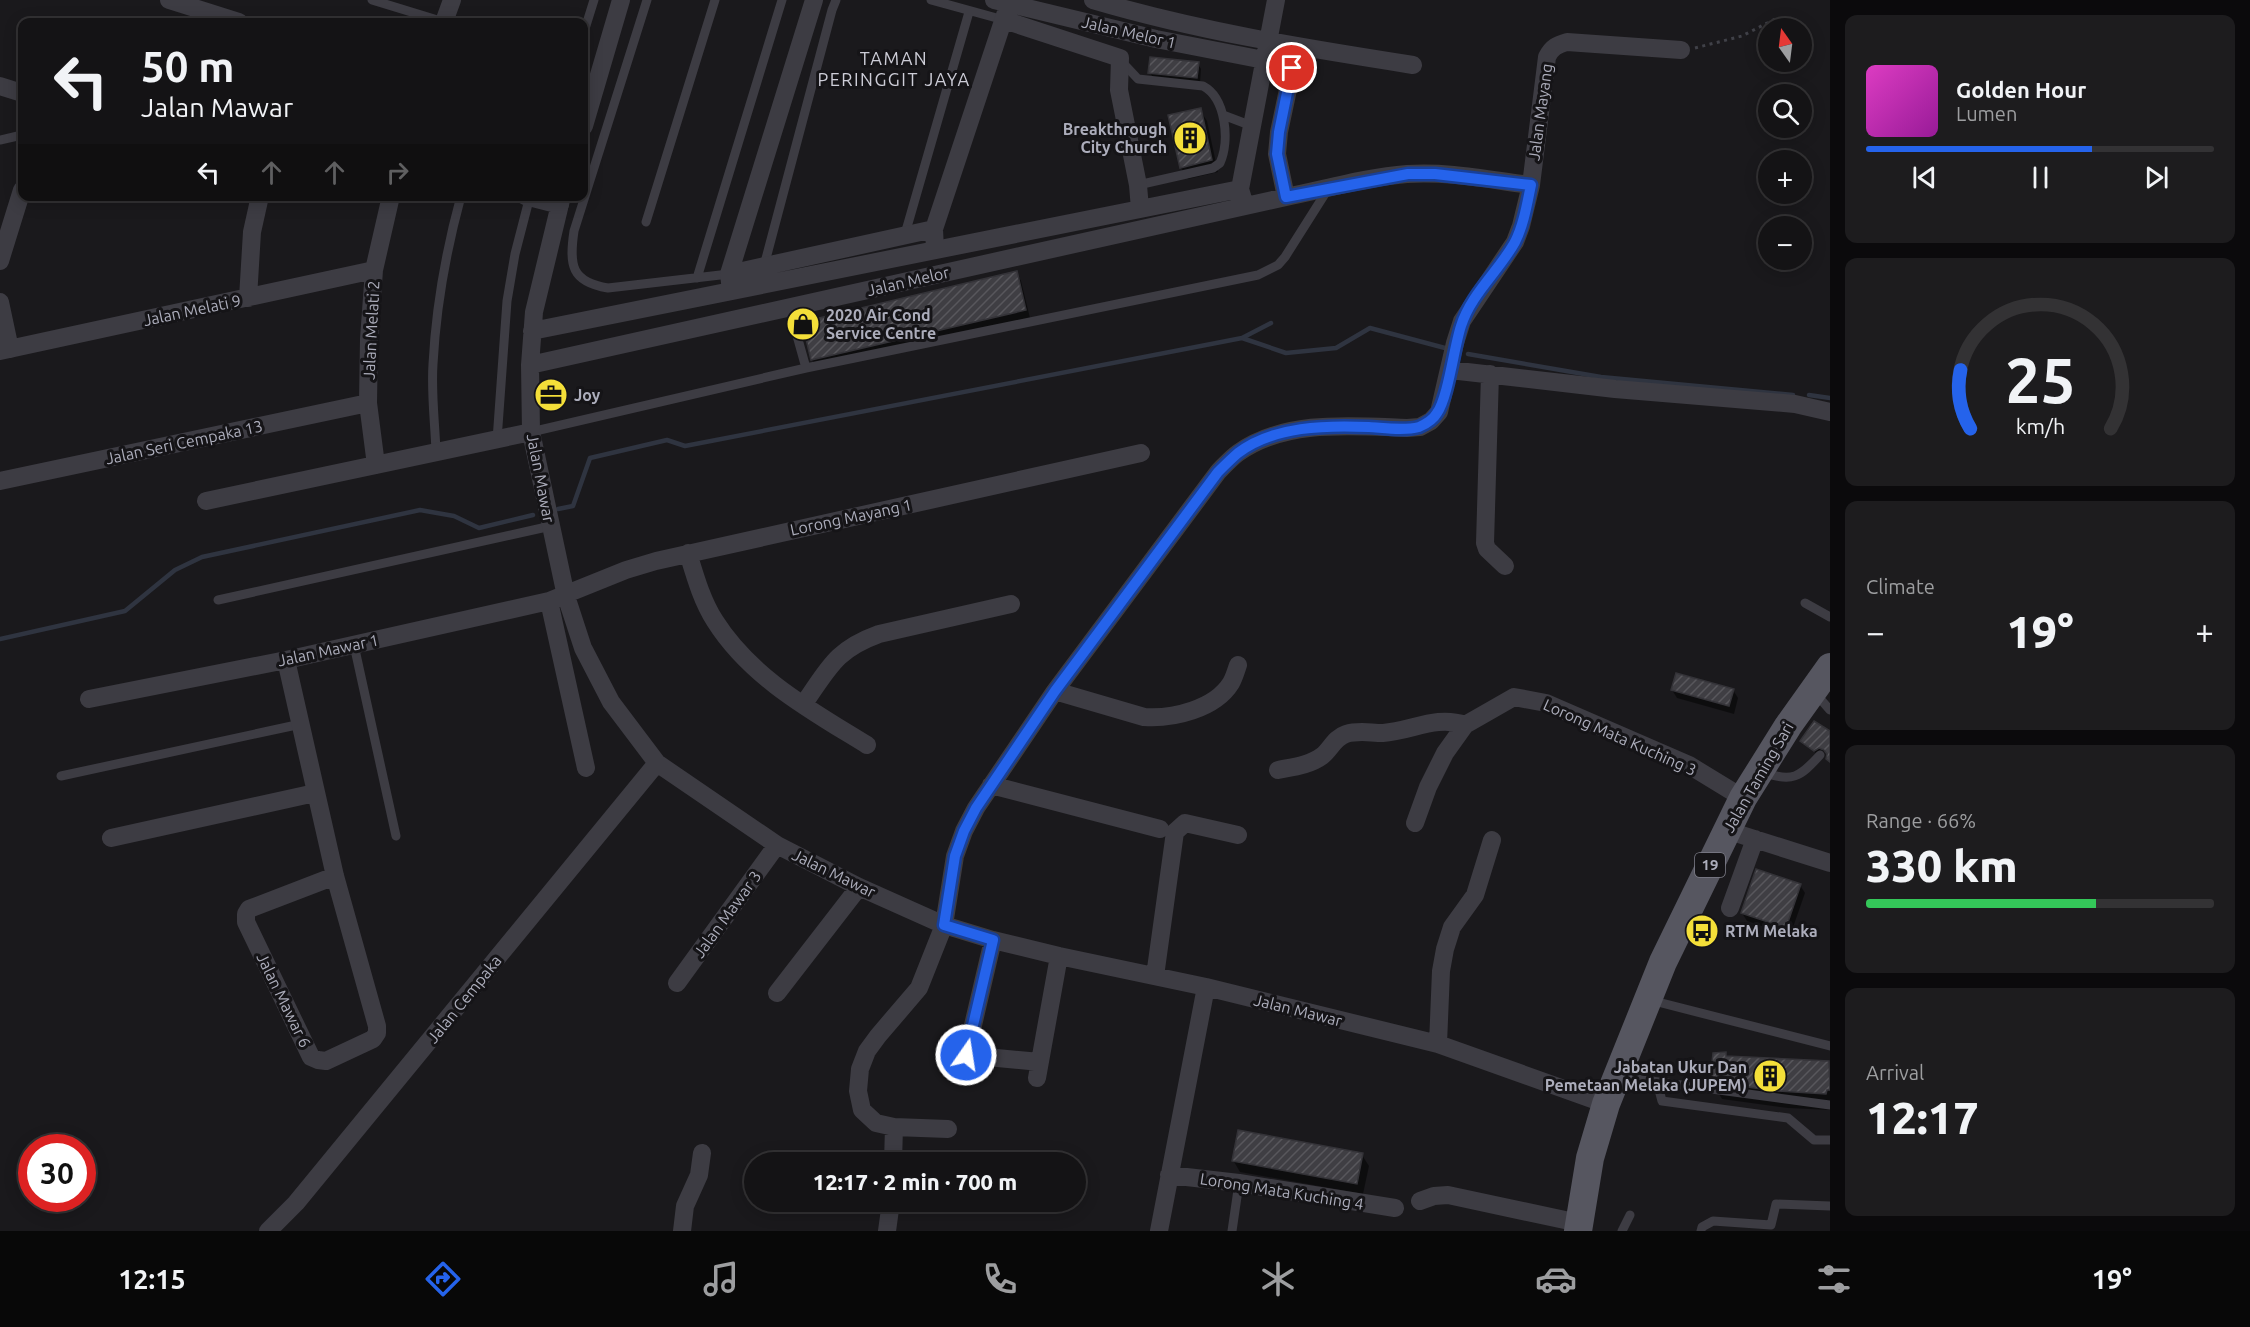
<!DOCTYPE html>
<meta charset="utf-8">
<style>
:root{--surface:#141315;--page:#1d1c1e;--text:#f1f3f6;--muted:#9d9ea0;--line:#333234;--accent:#2563eb}
body{margin:0;font-family:Ubuntu,sans-serif;background:var(--page);color:var(--text);height:100vh;display:flex;flex-direction:column;font-size:22px;white-space:nowrap}
*{box-sizing:border-box;margin:0}
p{font-size:20px;color:var(--muted)}
.icon{flex:none;width:33px;height:33px;fill:none;stroke:currentColor;stroke-width:2;stroke-linecap:round;stroke-linejoin:round}
.map{position:relative;flex:1;overflow:hidden}
.sheet{display:flex;flex-direction:column;gap:15px;padding:15px;background:#0b0a0c;width:420px}
.sheet>*{flex:none}
.banner{position:absolute;left:18px;top:18px;width:570px;height:183px;border-radius:12px;box-shadow:0 3px 15px #0003,0 0 0 2px var(--line);background:#141315;color:var(--text);overflow:hidden}
.needle{width:39px;rotate:346deg}
.controls{position:absolute;left:1758px;top:18px;display:grid;gap:12px}
.controls a{display:grid;place-items:center;width:54px;height:54px;border-radius:50%;background:var(--surface);box-shadow:0 3px 15px #0003,0 0 0 2px var(--line);font-size:30px}
.speed{position:absolute;left:18px;top:1134px;display:flex;gap:12px;font-size:30px;font-weight:700;text-align:center}
.speed>*{display:grid;place-content:center;width:78px;height:78px;border-radius:50%;background:var(--surface);box-shadow:0 3px 15px #0003,0 0 0 2px var(--line);line-height:1}
.speed .limit{border:9px solid #d22;background:#fff;color:#111}
.pin{position:absolute;display:grid;place-items:center;width:51px;height:51px;color:#fff;margin:-26px;border:3px solid #fff;border-radius:50%;box-shadow:0 2px 6px #0007}
.me{position:absolute;width:66px;margin:-33px;rotate:13deg;stroke-linejoin:round;filter:drop-shadow(0 0 4px #0008)}
.turn{display:flex;align-items:center;gap:21px;height:126px;padding:0 24px;font-size:27px}
.turn .icon{width:78px;height:78px;stroke-width:2.5}
.turn b{display:block;font-size:42px;line-height:51px}
.lanes{display:flex;align-items:center;height:57px;padding:0 24px;background:#0003;justify-content:center;gap:30px;direction:ltr}
.lanes .off{opacity:.35}
.big{font-size:45px;font-weight:800;line-height:1.1}
.sheet .widget{flex:1;display:flex;flex-direction:column;justify-content:center;gap:9px;min-width:0;padding:0 21px;border-radius:12px;background:var(--page)}
.sheet .dial{align-items:center;gap:0}
.dial svg{height:156px;overflow:visible;fill:none;stroke:var(--line);stroke-width:7;stroke-linecap:round;text-anchor:middle}
.dial text{fill:var(--text);stroke:none}
.song{display:flex;align-items:center;gap:18px}
.cover{width:72px;height:72px;border-radius:9px;background:linear-gradient(135deg,hsl(310 70% 55%),hsl(300 70% 35%))}
.played{height:6px;border-radius:3px;background:linear-gradient(90deg,var(--accent) 65%,var(--line) 65%)}
.keys{display:flex;justify-content:space-around;direction:ltr}
.heat{display:flex;justify-content:space-between;align-items:center;font-size:33px;direction:ltr}
.charge{height:9px;border-radius:4px;background:linear-gradient(90deg,#34c759 66%,var(--line) 0)}
.trip{position:absolute;left:744px;top:1152px;width:342px;height:60px;border-radius:30px;background:var(--surface);box-shadow:0 3px 15px #0003,0 0 0 2px var(--line);font-weight:800;line-height:60px;text-align:center}
.tab-bar{display:flex;height:96px;justify-content:space-around;align-items:center;background:#080808;color:var(--muted)}
.tab-bar .icon{width:42px;height:42px}
.tab-bar .on{color:var(--accent)}
.tab-bar b{font-size:27px;color:var(--text)}
main{display:flex;flex:1;min-height:0}
.map>svg:first-child{display:block}
.shadow{fill:#0007}
.lines{fill:none;stroke-linecap:round;stroke-linejoin:round}
.stream{stroke:#2f3440;stroke-width:4.5}
.building{fill:url(#building-hatch);stroke:#343338;stroke-width:1.5}
.path{stroke:#404148;stroke-width:3;stroke-dasharray:3 4.5;stroke-linecap:butt}
.service{stroke:#3d3c43;stroke-width:9}
.minor{stroke:#3d3c43;stroke-width:18}
.primary{stroke:#565660;stroke-width:28}
.route-casing{stroke:#184099;stroke-width:15}
.route{stroke:#2563eb;stroke-width:10}
.labels{text-anchor:middle;stroke-width:6;stroke-linejoin:round;paint-order:stroke}
.shield{fill:#151417;stroke:#7f7f8a;stroke-width:1.5}
.shield-label{font-size:15px;font-weight:bold;fill:#acadbb}
.street-label{font-size:16px;fill:#acadbb;stroke:#151417}
.poi-label{font-size:16px;font-weight:bold;fill:#acadbb;stroke:#151417;text-anchor:start}
.neighbourhood-label{font-size:18px;letter-spacing:1.5px;fill:#cdcdd7;stroke:#151417}
</style>
<main>
<div class="map">
<svg width="1830" height="1231" viewBox="0 0 1830 1231">
<defs>
<pattern id="building-hatch" width="6" height="6" patternUnits="userSpaceOnUse" patternTransform="scale(1.5)"><rect width="6" height="6" fill="#3f3e43"/><path d="M-1 1l2-2M0 6l6-6M5 7l2-2" fill="none" stroke="#58575c"/></pattern>
</defs>
<rect width="100%" height="100%" fill="#1a191c"/>
<!-- shadow -->
<path class="shadow" d="M1198,64L1201,69L1200,83L1153,78L1150,72Z
M1200,110L1207,121L1218,172L1188,179L1181,168L1170,116Z
M1016,272L1021,281L1030,318L817,368L812,360Z
M1672,690H1733L1738,698L1734,714L1677,698Z
M1830,733V762L1827,752L1820,750L1816,753L1801,742Z
M1800,885L1805,893L1790,936L1747,921L1742,913Z
M1725,1054L1727,1057L1828,1062L1830,1066V1110L1788,1108L1722,1099L1712,1082Z
M1362,1155L1369,1166L1363,1194L1240,1172L1233,1160Z"/>
<g class="lines">
<!-- stream -->
<path class="stream" d="M1242,338L1271,323
M1468,354L1601,377L1793,395
M1809,395L1830,398
M558,509L573,506L590,458L667,440L685,446L1242,338L1286,353L1336,348L1370,328L1445,348
M0,639L125,611L175,570L202,557L420,510L454,516L479,528L533,515"/>
</g>
<!-- building -->
<path class="building" d="M1150,57L1199,62L1197,78L1148,73Z
M1201,108L1212,160L1180,168L1168,115Z
M1017,271L1026,310L811,360L802,322Z
M1676,673L1734,689L1729,706L1671,690Z
M1814,721L1830,731V762L1826,759L1827,754L1824,750L1819,748L1814,751L1800,741Z
M1756,869L1801,884L1786,928L1741,913Z
M1726,1052V1056L1829,1061L1830,1090H1827L1826,1094L1777,1091L1710,1082L1713,1053Z
M1238,1130L1363,1153L1357,1184L1232,1161Z"/>
<g class="lines">
<!-- path -->
<path class="path" d="M1695,48L1742,36L1779,17"/>
<!-- service -->
<path class="service" d="M372,0L444,22
M647,0L574,231C569,265 571,282 608,288L729,274
M931,0L1004,20
M584,32L594,0
M1123,63L1138,79L1203,86C1226,98 1230,141 1220,163L1213,168L1138,185
M1223,115L1252,126
M0,140L22,135
M646,222L715,0
M905,234L969,12
M764,266L832,10L836,0
M697,278L782,0
M789,307L806,368
M531,432L806,368L1258,275L1278,265L1285,257L1328,189
M497,440L507,301L515,254L530,196
M436,452C435,423 431,393 433,364C436,307 446,251 461,196
M218,600L551,526
M1805,603L1830,617
M354,645L396,836
M1816,694L1830,710
M1763,772C1792,783 1800,777 1820,755
M61,776L301,724
M1650,1000L1830,1046
M1622,1077L1830,1105
M1657,1082L1662,1101L1788,1118L1814,1140H1830
M1232,1231L1239,1183
M1622,1231L1630,1215
M1701,1231L1702,1227L1713,1221L1771,1225L1776,1204L1830,1206"/>
<!-- minor -->
<path class="minor" d="M169,0L239,22
M994,0L1156,39L1264,60
M1093,0C1198,31 1304,48 1413,65
M1004,20L1120,58L1119,90L1138,185L1140,209
M444,22L452,0
M0,86L22,93
M584,126L621,0
M525,196L560,205
M562,196L534,312L530,365L531,432L566,596L583,648L611,702L657,763L777,845L859,887L944,925L993,940L1059,956L1206,987L1438,1044L1606,1104
M1286,197L1277,154L1279,132L1297,47
M1243,199L1240,189L1276,0
M935,250L934,229L1007,9
M0,261L22,190
M729,274L934,229
M731,291L729,274L814,0
M248,298L252,232L260,196
M0,302L10,349
M532,331L1240,189
M0,351L374,270
M530,365L1286,197C1326,189 1367,177 1407,174C1448,171 1490,180 1531,185
M1450,370L1615,389L1795,404L1830,412
M1490,374L1485,543L1487,549L1505,566
M376,465L368,403L369,339L374,270L391,196
M0,481L368,403
M206,501L531,432
M688,553C695,576 702,601 715,621C751,678 812,711 867,745
M549,601L586,768
M286,660L335,876L377,1026V1033L373,1039L326,1061L318,1060L311,1057L246,922V914L249,909L335,876
M1055,691L1144,717C1173,719 1215,709 1231,683C1234,678 1236,671 1238,665
M89,699L286,660L549,601L626,570L656,561L1141,453
M803,705C829,668 835,650 879,634L1011,604
M1278,770C1293,767 1310,765 1322,756C1331,749 1334,738 1346,734C1359,730 1370,733 1383,733C1412,731 1436,715 1465,725
M991,785L1160,829
M1415,823L1428,787L1445,753L1465,725L1514,697L1546,703L1689,765L1743,798
M1726,830L1830,863
M111,838L315,793
M1730,908L1755,839
M993,940L966,1055L1040,1062
M1155,976L1175,832L1185,823L1238,835
M677,983L777,845
M777,993L859,887
M1438,1044L1441,971L1445,949L1452,927L1475,895L1492,840
M1037,1078L1059,956
M948,1129L894,1127L876,1123L862,1110L858,1091L860,1069L867,1051L878,1036L919,988L944,925L955,856L964,831L976,808L1055,691L1218,472C1224,466 1231,458 1238,453C1285,419 1353,426 1407,428L1420,427L1431,421L1439,412L1455,343L1462,321L1515,242L1521,226L1531,185L1547,57C1552,47 1557,45 1567,42L1681,50
M893,1162L894,1127
M1169,1175L1239,1183L1395,1208
M1420,1201L1434,1196L1448,1195L1579,1223
M268,1231L296,1203L657,763
M682,1231L685,1206L699,1175L702,1153
M887,1231L891,1202
M1159,1231L1206,987"/>
<!-- primary -->
<path class="primary" d="M1578,1231L1590,1158L1606,1104L1663,962L1743,798L1788,726L1830,667"/>
</g>
<g class="lines">
<!-- route casing -->
<g class="route-casing">
<path id="route" d="M966,1055L993,940L944,925L955,856L964,831L976,808L1055,691L1218,472C1224,466 1231,459 1238,453C1273,426 1327,425 1369,427C1385,428 1404,431 1419,427C1426,424 1433,420 1437,413C1448,398 1454,347 1461,326C1471,294 1499,271 1515,242C1524,224 1527,204 1531,185L1435,174H1408L1286,197L1277,154L1279,132L1292,68"/>
</g>
<!-- route -->
<use href="#route" class="route"/>
</g>
<!-- icons -->
<defs>
<g id="building-disc" transform="scale(1.725)"><circle r="9.5" fill="#f4df39" stroke="#151417"/><path d="M-4-6H4V6H1V3H-1V6H-4ZM-2.5-4.3h1.7v1.8h-1.7ZM.8-4.3h1.7v1.8H.8ZM-2.5-1h1.7V.8h-1.7ZM.8-1h1.7V.8H.8Z" fill="#111"/></g>
<g id="shop-disc" transform="scale(1.725)"><circle r="9.5" fill="#f4df39" stroke="#151417"/><path d="M-5-2.5h2.3a2.7 3.5 0 0 1 5.4 0H5L5.5 6h-11ZM-1.5-2.5h3a1.5 2.3 0 0 0-3 0Z" fill="#111"/></g>
<g id="office-disc" transform="scale(1.725)"><circle r="9.5" fill="#f4df39" stroke="#151417"/><path d="M-6-3h4V-5.5h4V-3h4V5H-6ZM-1-4.5V-3h2v-1.5ZM-6 0V1H6V0Z" fill="#111"/></g>
<g id="bus-disc" transform="scale(1.725)"><circle r="9.5" fill="#f4df39" stroke="#151417"/><path d="M-5-6H5V4H4V6H2V4H-2V6H-4V4H-5ZM-3.5-4V0h7V-4ZM-3.5 1.2v1.5H-2V1.2ZM2 1.2v1.5H3.5V1.2Z" fill="#111"/></g>
</defs>
<g fill-rule="evenodd">
<use href="#building-disc" x="1190" y="138"/>
<use href="#shop-disc" x="803" y="324"/>
<use href="#office-disc" x="551" y="395"/>
<use href="#bus-disc" x="1702" y="931"/>
<use href="#building-disc" x="1770" y="1076"/>
</g>
<g class="labels">
<!-- shield labels -->
<rect class="shield" x="1695" y="853" width="30" height="24" rx="4.5"/>
<g class="shield-label">
<text x="1710" y="870">19</text>
</g>
<!-- street labels -->
<g class="street-label">
<text transform="translate(1129 32) rotate(13)" y="6">Jalan Melor 1</text>
<text transform="translate(1540 112) rotate(-82)" y="6">Jalan Mayang</text>
<text transform="translate(908 281) rotate(-13)" y="6">Jalan Melor</text>
<text transform="translate(192 310) rotate(-12)" y="6">Jalan Melati 9</text>
<text transform="translate(371 330) rotate(-87)" y="6">Jalan Melati 2</text>
<text transform="translate(184 442) rotate(-12)" y="6">Jalan Seri Cempaka 13</text>
<text transform="translate(541 478) rotate(79)" y="6">Jalan Mawar</text>
<text transform="translate(851 517) rotate(-12)" y="6">Lorong Mayang 1</text>
<text transform="translate(328 650) rotate(-12)" y="6">Jalan Mawar 1</text>
<text transform="translate(1620 737) rotate(24)" y="6">Lorong Mata Kuching 3</text>
<text transform="translate(1758 777) rotate(-60)" y="6">Jalan Taming Sari</text>
<text transform="translate(834 873) rotate(26)" y="6">Jalan Mawar</text>
<text transform="translate(727 914) rotate(-54)" y="6">Jalan Mawar 3</text>
<text transform="translate(464 999) rotate(-51)" y="6">Jalan Cempaka</text>
<text transform="translate(284 1000) rotate(64)" y="6">Jalan Mawar 6</text>
<text transform="translate(1298 1010) rotate(14)" y="6">Jalan Mawar</text>
<text transform="translate(1282 1191) rotate(9)" y="6">Lorong Mata Kuching 4</text>
</g>
<!-- poi labels -->
<g class="poi-label">
<text x="1167" y="135" text-anchor="end">Breakthrough<tspan x="1167" dy="18">City Church</tspan></text>
<text x="826" y="321">2020 Air Cond<tspan x="826" dy="18">Service Centre</tspan></text>
<text x="574" y="401">Joy</text>
<text x="1725" y="937">RTM Melaka</text>
<text x="1747" y="1073" text-anchor="end">Jabatan Ukur Dan<tspan x="1747" dy="18">Pemetaan Melaka (JUPEM)</tspan></text>
</g>
<!-- neighbourhood labels -->
<g class="neighbourhood-label">
<text x="894" y="65">TAMAN<tspan x="894" dy="21">PERINGGIT JAYA</tspan></text>
</g>
</g>
</svg>
<div class="controls">
<a><svg class="needle" viewBox="-14 -14 28 28"><path d="M0-13l5 13h-10z" fill="#e53935"/><path d="M0 13l5-13h-10z" fill="#9d9ea0"/></svg></a>
<a><svg class="icon" aria-label="search" viewBox="0 0 24 24"><circle cx="10" cy="10" r="6"/><path d="M15 15l6 6"/></svg></a>
<a>+</a>
<a>−</a>
</div>
<div class="speed"><div class="limit">30</div></div>
<div class="pin" style="left:1292px;top:68px;background:#d93025"><svg class="icon" aria-label="arrive" viewBox="0 0 24 24"><path d="M6 21V4h12l-3 4 3 4H6"/></svg></div>
<svg class="me" style="left:966px;top:1055px" viewBox="-20 -20 40 40"><circle r="17" fill="#2563eb" stroke="#fff" stroke-width="3"/><path d="M0-11L8 9 0 5-8 9z" fill="#fff"/></svg>
<div class="trip">12:17 · 2 min · 700 m</div>
<div class="banner">
<div class="turn"><svg class="icon" aria-label="left" viewBox="0 0 24 24"><path d="M17 20v-9H6M10 6l-5 5 5 5"/></svg><div><b>50 m</b>Jalan Mawar</div></div>
<div class="lanes"><svg class="icon" aria-label="left" viewBox="0 0 24 24"><path d="M17 20v-9H6M10 6l-5 5 5 5"/></svg><svg class="icon off" aria-label="ahead" viewBox="0 0 24 24"><path d="M12 20V5M6 11l6-6 6 6"/></svg><svg class="icon off" aria-label="ahead" viewBox="0 0 24 24"><path d="M12 20V5M6 11l6-6 6 6"/></svg><svg class="icon off" aria-label="right" viewBox="0 0 24 24"><path d="M7 20v-9h11M14 6l5 5-5 5"/></svg></div>
</div>
</div>
<section class="sheet">
<div class="widget">
<div class="song"><i class="cover"></i><div><b>Golden Hour</b><p>Lumen</p></div></div>
<div class="played"></div>
<div class="keys"><svg class="icon" aria-label="previous" viewBox="0 0 24 24"><path d="M18 5L8 12l10 7zM5 5v14"/></svg><svg class="icon" aria-label="pause" viewBox="0 0 24 24"><path d="M8 5v14M16 5v14"/></svg><svg class="icon" aria-label="next" viewBox="0 0 24 24"><path d="M6 5l10 7-10 7zM19 5v14"/></svg></div>
</div>
<div class="widget dial"><svg viewBox="0 0 100 80">
<path d="M14 69A42 42 0 1 1 86 69"/>
<path d="M14 69A42 42 0 0 1 9 39" stroke="#2563eb"/>
<text x="50" y="56" font-size="32" font-weight="700">25</text>
<text x="50" y="72" font-size="11">km/h</text>
</svg></div>
<div class="widget"><p>Climate</p>
<div class="heat"><a>−</a><b class="big">19°</b><a>+</a></div>
</div>
<div class="widget"><p>Range · 66%</p><b class="big">330 km</b><div class="charge"></div></div>
<div class="widget"><p>Arrival</p><b class="big">12:17</b></div>
</section>
</main>
<nav class="tab-bar">
<b>12:15</b>
<svg class="icon on" aria-label="directions" viewBox="0 0 24 24"><path d="M12 3l9 9-9 9-9-9zM9 14v-3h6M13 9l2 2-2 2"/></svg>
<svg class="icon" aria-label="music" viewBox="0 0 24 24"><path d="M9 18V5l10-2v13"/><circle cx="6" cy="18" r="3"/><circle cx="16" cy="16" r="3"/></svg>
<svg class="icon" aria-label="phone" viewBox="0 0 24 24"><path d="M5 4h4l2 5-3 2q2 4 5 5l2-3 5 2v4C11 20 4 13 5 4z"/></svg>
<svg class="icon" aria-label="climate" viewBox="0 0 24 24"><path d="M12 3v18M4 7l16 10M4 17L20 7"/></svg>
<svg class="icon" aria-label="car" viewBox="0 0 24 24"><path d="M5 17H2v-5l4-1 3-4h7l3 4 3 1v5h-3M9 17h6M6 11h13"/><circle cx="7" cy="17" r="2"/><circle cx="17" cy="17" r="2"/></svg>
<svg class="icon" aria-label="filters" viewBox="0 0 24 24"><path d="M4 7h16M4 17h16"/><circle cx="9" cy="7" r="2"/><circle cx="15" cy="17" r="2"/></svg>
<b>19°</b>
</nav>
